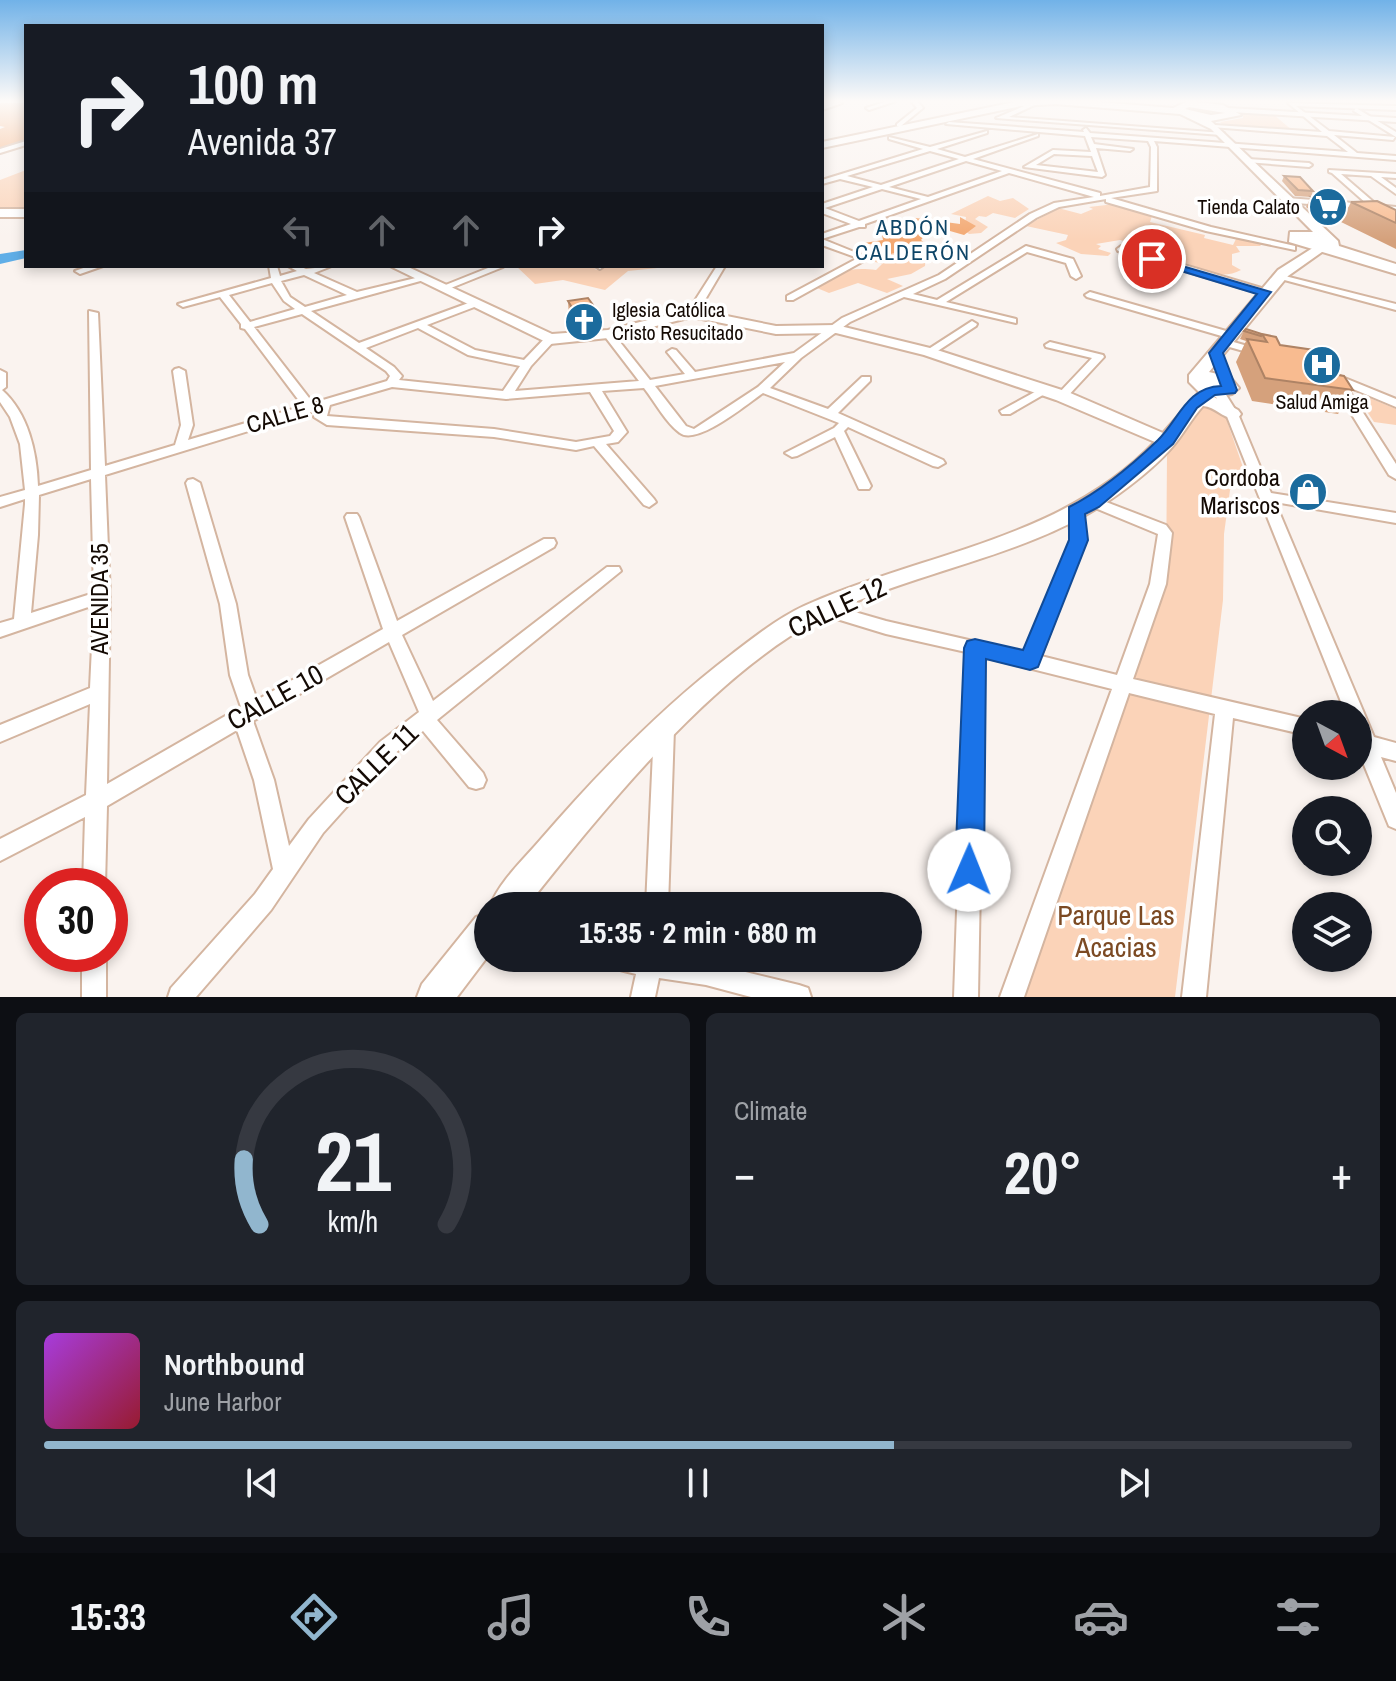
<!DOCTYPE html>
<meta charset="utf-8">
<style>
:root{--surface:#171b24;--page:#20242c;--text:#f1f3f6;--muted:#9ea1a6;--line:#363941;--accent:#91b6ce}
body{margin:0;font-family:"Archivo Narrow",sans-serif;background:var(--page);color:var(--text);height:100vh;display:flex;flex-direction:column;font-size:30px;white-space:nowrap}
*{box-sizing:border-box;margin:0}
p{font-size:26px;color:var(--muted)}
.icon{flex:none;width:44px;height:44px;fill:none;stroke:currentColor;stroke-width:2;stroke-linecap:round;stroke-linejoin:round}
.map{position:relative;height:997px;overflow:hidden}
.side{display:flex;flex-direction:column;gap:16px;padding:16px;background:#0d0f14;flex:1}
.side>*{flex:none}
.guide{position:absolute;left:24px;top:24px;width:800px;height:244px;border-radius:0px;box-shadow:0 4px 12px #0003;background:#171b24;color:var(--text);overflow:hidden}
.needle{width:52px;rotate:139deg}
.tools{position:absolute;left:1292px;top:700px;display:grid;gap:16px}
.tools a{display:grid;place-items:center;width:80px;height:80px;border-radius:50%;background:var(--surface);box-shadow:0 4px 12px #0003;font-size:40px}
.speed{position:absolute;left:24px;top:868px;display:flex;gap:16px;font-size:40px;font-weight:700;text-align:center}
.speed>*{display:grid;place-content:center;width:104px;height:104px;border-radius:50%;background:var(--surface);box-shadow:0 4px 12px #0003;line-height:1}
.speed .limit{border:12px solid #d22;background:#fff;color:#111}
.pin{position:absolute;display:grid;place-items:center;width:68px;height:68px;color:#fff;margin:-34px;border:4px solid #fff;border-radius:50%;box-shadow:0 2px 8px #0007}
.me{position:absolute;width:88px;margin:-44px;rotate:1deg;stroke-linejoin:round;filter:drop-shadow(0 0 6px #0008)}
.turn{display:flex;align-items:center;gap:28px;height:168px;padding:0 32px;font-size:36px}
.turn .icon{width:104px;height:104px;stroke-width:2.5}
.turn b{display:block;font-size:56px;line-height:68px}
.lanes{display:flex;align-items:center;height:76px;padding:0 32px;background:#0003;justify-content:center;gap:40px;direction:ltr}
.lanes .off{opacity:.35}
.big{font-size:60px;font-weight:800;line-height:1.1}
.side .tile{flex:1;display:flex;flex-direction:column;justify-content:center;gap:12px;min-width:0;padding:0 28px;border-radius:12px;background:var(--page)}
.side .dial{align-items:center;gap:0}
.dial svg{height:208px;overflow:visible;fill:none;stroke:var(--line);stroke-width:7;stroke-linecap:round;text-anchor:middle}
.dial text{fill:var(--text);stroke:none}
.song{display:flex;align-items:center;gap:24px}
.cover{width:96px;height:96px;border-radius:12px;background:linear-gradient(135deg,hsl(280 70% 55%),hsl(350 70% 35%))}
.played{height:8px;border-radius:4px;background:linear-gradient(90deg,var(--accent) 65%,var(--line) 65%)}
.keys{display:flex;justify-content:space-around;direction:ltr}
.heat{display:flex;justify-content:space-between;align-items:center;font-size:44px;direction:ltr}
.side .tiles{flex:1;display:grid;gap:16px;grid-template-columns:1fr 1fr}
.tile:last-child{grid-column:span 2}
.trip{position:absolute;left:474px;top:892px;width:448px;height:80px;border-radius:40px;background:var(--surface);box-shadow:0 4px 12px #0003;font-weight:800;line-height:80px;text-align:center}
.dock{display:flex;height:128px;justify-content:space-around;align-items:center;background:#090b0e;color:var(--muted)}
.dock .icon{width:56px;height:56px}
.dock .active{color:var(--accent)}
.dock b{font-size:36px;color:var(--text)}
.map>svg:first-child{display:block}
.green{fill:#fbd3b8}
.forest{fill:#f3a871}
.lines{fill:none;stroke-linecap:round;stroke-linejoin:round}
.river{fill:#60aee7;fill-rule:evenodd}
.street-casing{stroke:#d4b5a0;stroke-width:4}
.secondary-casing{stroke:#d4b5a0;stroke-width:4}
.primary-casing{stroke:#d4b5a0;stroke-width:4}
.highway-casing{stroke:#d4b5a0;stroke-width:4}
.street{fill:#fff;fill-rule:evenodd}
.secondary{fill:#fff;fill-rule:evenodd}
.primary{fill:#fff;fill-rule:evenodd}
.highway{fill:#fff;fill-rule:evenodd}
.wall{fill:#d5a17c}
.building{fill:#f8bb90;stroke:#ae8365;stroke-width:2}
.route{fill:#1a73e8;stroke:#114b97;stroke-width:2}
.labels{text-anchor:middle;stroke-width:7;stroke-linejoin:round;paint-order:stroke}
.far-poi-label{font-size:20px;fill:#140a04;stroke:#fff;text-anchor:end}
.far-neighbourhood-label{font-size:22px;letter-spacing:2px;fill:#0e4567;stroke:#fff}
.street-label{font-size:24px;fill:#140a04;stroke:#fff}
.poi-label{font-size:24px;fill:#140a04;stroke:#fff;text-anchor:end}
.near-street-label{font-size:28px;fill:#140a04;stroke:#fff}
.near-park-label{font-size:28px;fill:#7c4a23;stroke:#fff}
</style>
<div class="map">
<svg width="1396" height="997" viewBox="0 0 1396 997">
<rect width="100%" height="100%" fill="#faf3ef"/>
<!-- green -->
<path class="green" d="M1243,113L1273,114L1293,131L1224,126L1220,122L1243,118Z
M26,170V207H0V180Z
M988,196L1000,201L1013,198L1029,209L1015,218L993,213L986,217L979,216L975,219L988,227L981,233L969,234L964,230L966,217L951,214Z
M1115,204L1153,213L1150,222L1205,235L1204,238L1233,245L1237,237L1263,243L1260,246H1236L1240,252L1232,254V265L1241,270C1219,282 1199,267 1180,261L1186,255L1172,250L1159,252L1120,240L1096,244L1101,246L1098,249L1111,253L1108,256L1081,254L1056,243L1066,240L1068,235L1026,226L1058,208L1081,214L1093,209L1089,207Z
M896,244L926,250L925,266L911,274L887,279L903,286L887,293L858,283L829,293L817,288C836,271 850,267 876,270L882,264L872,261L896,252Z
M516,266H593L596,270L608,266H677L628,271L605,290L563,280L535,284Z
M1365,396L1396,409V425L1374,422L1360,401Z
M1204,405L1224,412L1247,479L1230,490L1224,534L1223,600L1175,997H1024L1166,588L1167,456L1196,410Z"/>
<!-- forest -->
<path class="forest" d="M0,103H26V140L0,149V129L5,127L0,126Z
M908,217L960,224V217L976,226L964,235L929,225L905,227L895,221Z
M892,231L925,235L921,240L936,252L926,255L925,249L896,244L897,252L888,255L885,247L864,243L883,240L882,235Z"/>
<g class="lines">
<!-- river -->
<path class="river" d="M26,250V258L0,264V254Z"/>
<!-- street casing -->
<g class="street-casing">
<path id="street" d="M832,101L842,103L822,110V106L834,103Z
M888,101H896L869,110L866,108Z
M911,101H917L923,108L901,126H897V124L917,108Z
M1036,101H1043L1009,117L1224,133L1221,135L996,118Z
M1288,103L1396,106V110L1296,106L1329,131L1395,137L1393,140L1334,135L1357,153L1396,156V160L1154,141L1157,147V191L1111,198L1211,227L1295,246V250L1206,231L1106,202V199L1059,207L1036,218L945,279L913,294L937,300L1026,246L1073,259L1081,276L1076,279L1071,276L1066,263L1027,252L946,302L1016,319V323L904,297L850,322L801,358L770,388L828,409L862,377H870V381L838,413L943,460L945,463L938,467L933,466L848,427L844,431L871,486L869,489H859L835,437L797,456L792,457L785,453L834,428L839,423L763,393C747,404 697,446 680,433C666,423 655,402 644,388L602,391L627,432L618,442L606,444L654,499L656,502L649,507L644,505L594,446L576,450L494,437L327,425L314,417L317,410L105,475L110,596L107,784L241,707L230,675L220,604L186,483L188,480L193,479L200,483L236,604L248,675L257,700L383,629L345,517L347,514H357L359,517L397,621L544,539H554L556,543L554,547L402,635L433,701L607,567H619L621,571L437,720L483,773L486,780L483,787L476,789L469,787L423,731L394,754L323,833L271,910L196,997H168L171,988L255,894L273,869L254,780L237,730L107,806L105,886H83L85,817L0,861V839L86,795L90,704L0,742V725L90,688L94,605L0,637V623L14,619L25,504V499L0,507V497L25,490L20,444L10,417L0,402V370L6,373V387L2,390C28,413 37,452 38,486L91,470L89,311L98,313L105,466L175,445L181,425L173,371L175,369L179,368L185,371L193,425L188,440L303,406L245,329L241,328V324L220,297L183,307L178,304L271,278L269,266H277L280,276L297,271L288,266H299L306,269L332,266L314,273L357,292L424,276V280L311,311L359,343L474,301L477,302V306L427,325L475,350L524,360L546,337H554V341L531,366L515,391L639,381L603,334L608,331L612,332L650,380L685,374L667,352L672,349L676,350L695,372L794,353L842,318L939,275L1030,214L1054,203L1094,197L1009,173L865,224V227H859L822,239L869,258L793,300H787V296L858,258L822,245V234L851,224L822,213V204L873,187L840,179L822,184V180L923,149L889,139V137L930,147L987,131V133L937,149L965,157L1038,134V136L973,159L1100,193V196L1150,187L1151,147L1148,141L1091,137L1094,144L1133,149L1130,151L1096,148L1105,175L1102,177L1024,167L1053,150L1091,152L1085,136L946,124L949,122L1084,132L1083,130L1086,128L1090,133L1348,152L1327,136L1212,127L1215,125L1322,132ZM930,151L959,159L881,185L847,176ZM1054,154L1092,156L1098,172L1036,165ZM966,161L1002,171L928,197L889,187ZM882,189L921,199L859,221L825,208ZM304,275L347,295L305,307L290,297L281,281ZM272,283L284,301L295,309L250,322L229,295ZM302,314L386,371L390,376L387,381L313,403L254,327ZM418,328L468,355L520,366L503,391L399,380L402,376L394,367L366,348ZM785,362L758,387L694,429L686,426L655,386ZM392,387L506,399L590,392L614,431L610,436L576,442L494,429L327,416L330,405ZM91,479L94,593L31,613L38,535L39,495ZM389,642L419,712L380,742L309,819L289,846L274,780L253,721Z
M1356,108L1396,132V137L1354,111Z
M26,141V145L0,153V149Z
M1248,159L1309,163L1312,165L1309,167L1246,162Z
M1329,170L1396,174V178L1381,177L1396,188V194L1371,176L1341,174L1377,205L1396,207V211L1284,202V198H1287L1367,204L1332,173L1329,172Z
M1121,246L1268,290L1270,292L1262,294L1118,251L1117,249Z
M89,266H103L80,274L75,271Z
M493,266L503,267L446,290L438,288Z
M595,266H604L600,269Z
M717,266H725L696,315H688L687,313Z
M1277,274L1396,304V310L1277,278Z
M1090,292L1233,333L1234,335L1233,337H1225L1087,297L1085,295Z
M972,321L977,324L976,326L933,354H925L924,352Z
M1223,339L1265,351L1266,353L1261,356L1219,344L1218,342Z
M1050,342L1103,355L1104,357L1066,398H1058V394L1092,358L1046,347L1045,345Z
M1330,372L1396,399V407L1346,386L1396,464V479L1389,475L1333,384L1335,381L1324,375Z
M1044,387L1048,388V392L1010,414H1002L1000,411Z
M1219,388L1223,390L1238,414L1271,493L1396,513V523L1275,502L1374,737L1396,743V761L1381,757L1396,793V829L1389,826L1358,750V714H1346L1226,414L1213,392Z
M1093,497L1166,525L1172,533L1166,584L1133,679L1306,719V735L1233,718L1206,997H1182L1215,714L1129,693L1024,997H1000L1112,689L984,657L978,997H954L966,652L886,634L814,612L812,608L814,604L820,602L886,621L1025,653L1071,540L1068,512L1075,507L1082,512L1085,540L1041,656L1117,675L1150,584L1158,534L1088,505L1086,502Z
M664,721L671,723L674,729L668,906H646L654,729L657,723Z
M82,954H106V997H82Z
M600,958H688L799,985L808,988L811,997H751L706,985L659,978L655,997H631L636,974L604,966Z"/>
</g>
<!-- secondary casing -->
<g class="secondary-casing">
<path id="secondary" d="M1228,108L1396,118V122L1231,112Z
M1319,244L1329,247L1288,276L1209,372L1230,377L1239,388L1232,394L1214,397L1238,410L1241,414L1238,418C1224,421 1217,407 1203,406C1192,418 1184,433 1174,445C1159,463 1139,479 1120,493C1030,559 916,568 819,619C709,678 604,809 527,906H490C500,881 523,860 541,839C599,772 661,708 732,654C757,635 783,614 813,602C929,552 1064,538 1155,442L1056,400L924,355L836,333L776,334L692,317L608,338L550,344L390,266H406L552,334L608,330L692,309L776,326L836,325L934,349L1068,392L1163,433L1199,392L1189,382V375L1278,270Z
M488,912V956L457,997H417L422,984L476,917Z"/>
</g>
<!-- primary casing -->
<g class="primary-casing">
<path id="primary" d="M1019,101H1086L1173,108L1188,101L1223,105L1241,115L1211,121L1338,241L1339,246L1396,264V274L1289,242L1290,232H1313L1211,129L1180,114L1055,104L1021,106L822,148V142ZM1189,107L1225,113L1211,115L1185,109Z"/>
</g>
<!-- highway casing -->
<g class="highway-casing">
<path id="highway" d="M822,101H840L822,107Z
M0,209H26V217H0Z"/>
</g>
<!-- street -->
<use href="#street" class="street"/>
<!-- secondary -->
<use href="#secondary" class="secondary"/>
<!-- primary -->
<use href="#primary" class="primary"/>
<!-- highway -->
<use href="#highway" class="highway"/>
</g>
<!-- wall -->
<path class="wall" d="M1284,176L1313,191L1311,197L1295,196L1282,181Z
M1311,197L1341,213L1336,223L1320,219L1306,207Z
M1351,202L1396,210V249L1341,222Z
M568,301L598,312L600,328L578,329L569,317Z
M1244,331L1262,334L1353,390L1338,414L1252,401L1236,362L1246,341L1240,339Z"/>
<!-- building -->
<path class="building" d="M1284,176L1300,177L1313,191L1298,190Z
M1311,197L1326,198L1341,213L1325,209Z
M1377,201L1396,210V223L1351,202Z
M588,298L598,312L576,314L568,301Z
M1246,329L1262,334L1261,336L1244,331Z
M1262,334L1276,337L1280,345L1314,350L1327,373L1344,376L1353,390L1265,378L1247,339L1267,342Z"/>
<!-- sky -->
<linearGradient id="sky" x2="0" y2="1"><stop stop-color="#71b2e8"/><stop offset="0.42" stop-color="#fdfaf8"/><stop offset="1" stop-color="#fdfaf8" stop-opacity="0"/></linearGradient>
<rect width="1396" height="240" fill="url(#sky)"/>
<!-- route -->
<path class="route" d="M1148,256L1271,292L1223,353L1237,390L1235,393L1215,395L1197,408L1173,444L1099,507L1085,514L1088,540L1038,667L1030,670L986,659L984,870L980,880L969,884L959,880L955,870L964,648L967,641L975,639L1023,650L1069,540V507C1101,491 1132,465 1158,440C1179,419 1187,387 1221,386L1209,353L1257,294L1148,261Z"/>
<!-- icons -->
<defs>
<g id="supermarket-disc" transform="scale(2)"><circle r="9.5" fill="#1b6b9d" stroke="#fff"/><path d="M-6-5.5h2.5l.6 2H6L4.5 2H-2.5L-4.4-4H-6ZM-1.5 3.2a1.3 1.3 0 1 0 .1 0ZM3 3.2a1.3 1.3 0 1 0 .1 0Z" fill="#fff"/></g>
<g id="church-disc" transform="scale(2)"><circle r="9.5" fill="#1b6b9d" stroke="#fff"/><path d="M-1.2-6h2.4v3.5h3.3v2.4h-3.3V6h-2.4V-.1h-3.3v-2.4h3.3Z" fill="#fff"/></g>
<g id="hospital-disc" transform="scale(2)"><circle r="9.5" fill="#1b6b9d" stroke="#fff"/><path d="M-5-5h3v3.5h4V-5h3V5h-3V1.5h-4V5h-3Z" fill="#fff"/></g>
<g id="shop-disc" transform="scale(2)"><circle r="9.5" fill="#1b6b9d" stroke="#fff"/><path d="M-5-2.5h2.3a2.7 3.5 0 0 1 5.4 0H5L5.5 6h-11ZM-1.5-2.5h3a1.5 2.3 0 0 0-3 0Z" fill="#fff"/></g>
</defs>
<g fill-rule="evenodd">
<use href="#supermarket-disc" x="1328" y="207"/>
<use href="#church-disc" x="584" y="322"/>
<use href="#hospital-disc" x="1322" y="365"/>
<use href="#shop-disc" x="1308" y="492"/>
</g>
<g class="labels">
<!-- far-poi labels -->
<g class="far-poi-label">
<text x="1300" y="214">Tienda Calato</text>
<text x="612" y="317" text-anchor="start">Iglesia Católica<tspan x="612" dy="23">Cristo Resucitado</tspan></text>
<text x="1322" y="409" text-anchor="middle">Salud Amiga</text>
</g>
<!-- far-neighbourhood labels -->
<g class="far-neighbourhood-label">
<text x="913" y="235">ABDÓN<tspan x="913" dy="25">CALDERÓN</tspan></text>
</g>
<!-- street labels -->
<g class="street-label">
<text transform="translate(285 415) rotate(-16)" y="8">CALLE 8</text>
<text transform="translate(100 599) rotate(-90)" y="8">AVENIDA 35</text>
</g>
<!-- poi labels -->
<g class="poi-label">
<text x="1280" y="486">Cordoba<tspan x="1280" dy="28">Mariscos</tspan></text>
</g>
<!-- near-street labels -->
<g class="near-street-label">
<text transform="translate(837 607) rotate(-25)" y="10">CALLE 12</text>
<text transform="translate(275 697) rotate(-29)" y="10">CALLE 10</text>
<text transform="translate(376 764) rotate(-44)" y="10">CALLE 11</text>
</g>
<!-- near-park labels -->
<g class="near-park-label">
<text x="1116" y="925">Parque Las<tspan x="1116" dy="32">Acacias</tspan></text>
</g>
</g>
</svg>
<div class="tools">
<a><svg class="needle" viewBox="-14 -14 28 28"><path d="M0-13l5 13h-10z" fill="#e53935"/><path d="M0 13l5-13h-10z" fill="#9ea1a6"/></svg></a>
<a><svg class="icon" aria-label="search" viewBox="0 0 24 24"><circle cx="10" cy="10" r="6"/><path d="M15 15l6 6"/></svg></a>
<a><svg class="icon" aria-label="layers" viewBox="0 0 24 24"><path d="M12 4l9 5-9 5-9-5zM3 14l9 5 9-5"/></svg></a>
</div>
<div class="speed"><div class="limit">30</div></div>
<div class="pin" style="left:1152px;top:259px;background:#d93025"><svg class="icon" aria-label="arrive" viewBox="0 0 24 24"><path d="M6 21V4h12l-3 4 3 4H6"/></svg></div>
<svg class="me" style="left:969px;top:870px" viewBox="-20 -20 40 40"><circle r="19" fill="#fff"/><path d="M0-13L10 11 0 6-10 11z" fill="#1a73e8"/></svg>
<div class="trip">15:35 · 2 min · 680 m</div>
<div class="guide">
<div class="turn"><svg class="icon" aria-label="right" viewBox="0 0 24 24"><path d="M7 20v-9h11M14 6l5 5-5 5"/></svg><div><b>100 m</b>Avenida 37</div></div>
<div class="lanes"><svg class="icon off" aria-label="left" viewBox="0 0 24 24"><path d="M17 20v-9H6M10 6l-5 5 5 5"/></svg><svg class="icon off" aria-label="ahead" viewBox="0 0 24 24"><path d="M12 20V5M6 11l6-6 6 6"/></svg><svg class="icon off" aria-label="ahead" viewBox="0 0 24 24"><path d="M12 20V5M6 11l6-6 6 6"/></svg><svg class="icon" aria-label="right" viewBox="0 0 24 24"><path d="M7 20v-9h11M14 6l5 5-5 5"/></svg></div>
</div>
</div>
<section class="side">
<div class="tiles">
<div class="tile dial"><svg viewBox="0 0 100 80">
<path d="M14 69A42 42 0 1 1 86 69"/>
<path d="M14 69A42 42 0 0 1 8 44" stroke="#91b6ce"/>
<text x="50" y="56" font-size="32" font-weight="700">21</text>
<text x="50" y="72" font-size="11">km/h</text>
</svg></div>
<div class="tile"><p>Climate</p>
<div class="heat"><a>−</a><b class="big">20°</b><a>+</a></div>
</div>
<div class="tile">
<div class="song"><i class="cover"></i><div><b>Northbound</b><p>June Harbor</p></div></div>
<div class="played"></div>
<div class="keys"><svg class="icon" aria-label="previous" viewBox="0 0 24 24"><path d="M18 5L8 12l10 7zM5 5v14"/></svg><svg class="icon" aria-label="pause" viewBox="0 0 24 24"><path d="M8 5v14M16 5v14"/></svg><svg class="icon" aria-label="next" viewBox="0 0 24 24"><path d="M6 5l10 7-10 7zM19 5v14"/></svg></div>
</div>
</div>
</section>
<nav class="dock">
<b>15:33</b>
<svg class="icon active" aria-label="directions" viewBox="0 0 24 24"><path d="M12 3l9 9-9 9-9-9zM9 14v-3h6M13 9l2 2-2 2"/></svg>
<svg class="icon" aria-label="music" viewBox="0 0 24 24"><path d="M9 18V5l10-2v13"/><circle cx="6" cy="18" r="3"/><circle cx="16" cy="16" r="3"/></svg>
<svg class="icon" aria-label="phone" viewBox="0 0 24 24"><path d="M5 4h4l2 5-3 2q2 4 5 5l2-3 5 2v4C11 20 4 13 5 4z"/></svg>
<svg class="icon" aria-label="climate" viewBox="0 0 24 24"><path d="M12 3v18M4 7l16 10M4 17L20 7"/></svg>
<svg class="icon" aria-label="car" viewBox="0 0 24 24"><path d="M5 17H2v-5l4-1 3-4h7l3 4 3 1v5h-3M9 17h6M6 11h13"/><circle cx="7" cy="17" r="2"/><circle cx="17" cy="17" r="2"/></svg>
<svg class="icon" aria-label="filters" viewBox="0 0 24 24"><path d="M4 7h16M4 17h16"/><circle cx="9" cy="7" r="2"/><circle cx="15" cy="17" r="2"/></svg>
</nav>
